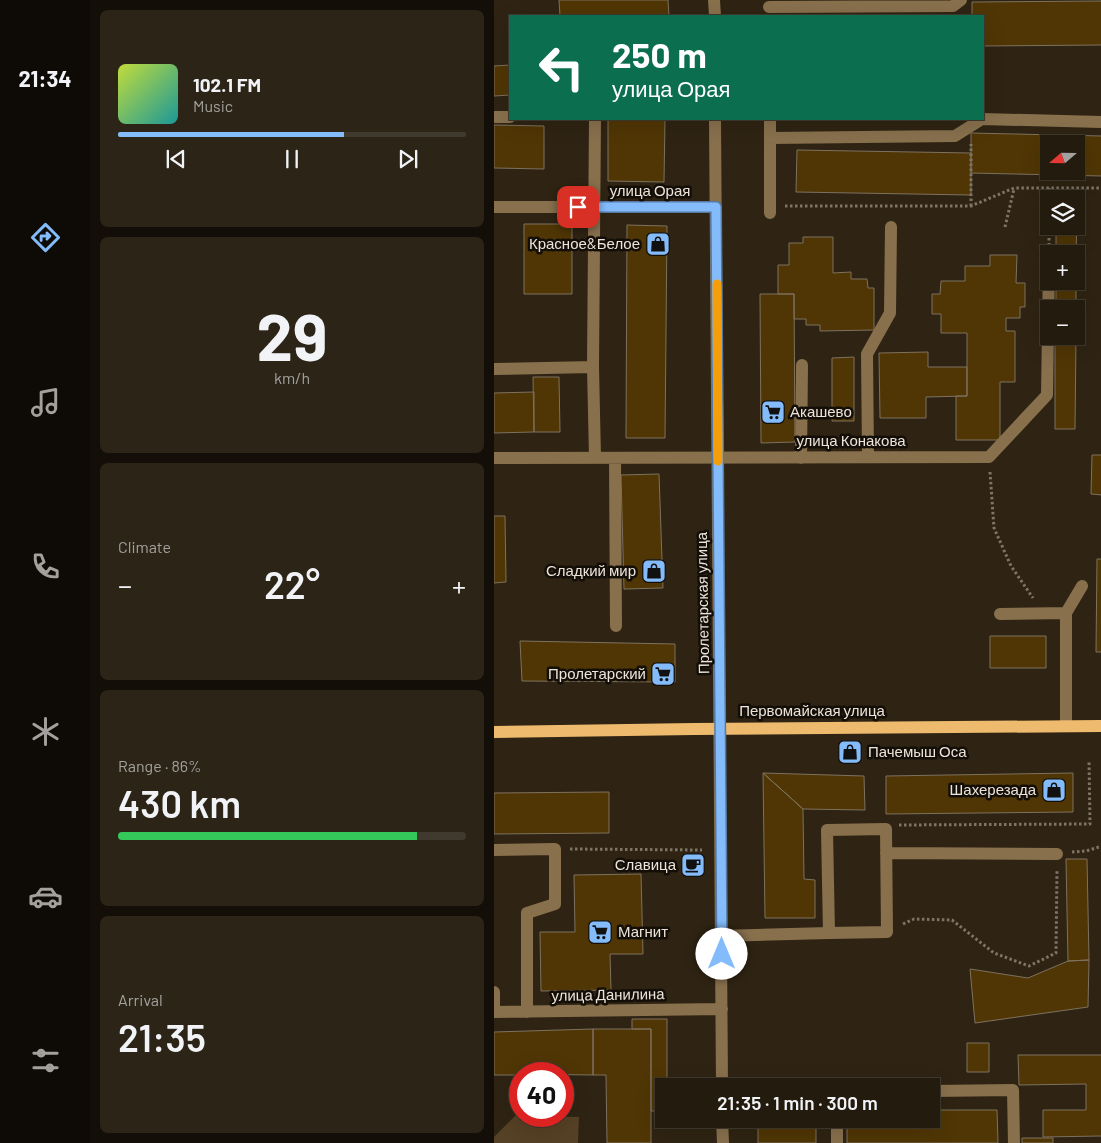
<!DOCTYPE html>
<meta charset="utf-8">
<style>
:root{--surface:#231b0e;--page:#2b2417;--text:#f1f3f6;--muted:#a3a19e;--line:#40392e;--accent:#84bcfb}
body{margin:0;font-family:Barlow,sans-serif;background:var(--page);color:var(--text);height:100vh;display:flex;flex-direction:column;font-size:19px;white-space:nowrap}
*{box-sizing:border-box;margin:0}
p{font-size:16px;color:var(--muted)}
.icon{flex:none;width:28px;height:28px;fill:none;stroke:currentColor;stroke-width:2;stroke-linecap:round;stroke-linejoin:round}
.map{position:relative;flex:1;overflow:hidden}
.panel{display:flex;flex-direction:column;gap:10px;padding:10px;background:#130f08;width:404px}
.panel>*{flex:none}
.top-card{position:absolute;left:15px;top:15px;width:475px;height:105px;border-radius:0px;box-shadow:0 5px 20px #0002,0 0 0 1px var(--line);background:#0b6e4f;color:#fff;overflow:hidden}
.needle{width:32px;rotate:250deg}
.buttons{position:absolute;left:546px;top:135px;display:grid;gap:10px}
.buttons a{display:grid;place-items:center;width:45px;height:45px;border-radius:0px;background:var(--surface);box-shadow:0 5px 20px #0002,0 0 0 1px var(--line);font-size:25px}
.speed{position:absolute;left:15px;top:1062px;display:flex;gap:10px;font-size:25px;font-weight:700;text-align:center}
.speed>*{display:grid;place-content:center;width:65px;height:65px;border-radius:50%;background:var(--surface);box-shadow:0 5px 20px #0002,0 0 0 1px var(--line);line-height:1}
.speed .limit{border:8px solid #d22;background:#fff;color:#111}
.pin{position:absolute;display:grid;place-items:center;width:42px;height:42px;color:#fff;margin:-21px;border-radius:10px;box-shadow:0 2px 8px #0006}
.me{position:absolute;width:55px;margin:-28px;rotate:0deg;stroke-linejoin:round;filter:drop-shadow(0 0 4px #0008)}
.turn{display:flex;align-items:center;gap:18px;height:105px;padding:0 20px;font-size:22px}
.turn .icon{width:65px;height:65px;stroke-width:2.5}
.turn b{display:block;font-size:35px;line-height:42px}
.big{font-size:38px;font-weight:600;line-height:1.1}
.panel .tile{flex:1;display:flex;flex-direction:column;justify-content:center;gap:8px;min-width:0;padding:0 18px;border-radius:8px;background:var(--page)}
.panel .dial{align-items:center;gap:0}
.dial b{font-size:65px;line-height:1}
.song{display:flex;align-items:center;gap:15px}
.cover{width:60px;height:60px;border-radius:8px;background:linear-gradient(135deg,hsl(70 70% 55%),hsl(180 70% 35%))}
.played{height:5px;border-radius:2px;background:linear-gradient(90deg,var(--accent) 65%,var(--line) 65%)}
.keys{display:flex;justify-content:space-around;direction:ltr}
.heat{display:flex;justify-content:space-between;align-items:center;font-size:28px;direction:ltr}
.charge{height:8px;border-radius:4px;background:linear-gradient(90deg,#34c759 86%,var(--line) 0)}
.trip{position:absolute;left:161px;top:1078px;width:285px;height:50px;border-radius:0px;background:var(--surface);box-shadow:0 5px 20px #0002,0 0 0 1px var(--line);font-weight:600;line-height:50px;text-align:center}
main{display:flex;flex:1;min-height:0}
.tabs{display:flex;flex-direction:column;width:90px;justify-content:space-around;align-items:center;background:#0e0b06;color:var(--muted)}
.tabs .icon{width:35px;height:35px}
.tabs .current{color:var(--accent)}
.tabs b{font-size:22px;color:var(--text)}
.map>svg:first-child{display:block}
.green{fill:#554125}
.building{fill:#503605;stroke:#7e715e;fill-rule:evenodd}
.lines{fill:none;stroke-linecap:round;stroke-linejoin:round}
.path{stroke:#7e7567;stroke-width:3;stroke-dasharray:2.5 2.5;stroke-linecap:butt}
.minor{stroke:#88704d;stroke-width:12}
.major{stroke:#edba6e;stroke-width:12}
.route-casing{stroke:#567aa3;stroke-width:12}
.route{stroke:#84bcfb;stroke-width:9}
.slow{stroke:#f59e0b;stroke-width:9}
.labels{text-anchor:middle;stroke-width:5;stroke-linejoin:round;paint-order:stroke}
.street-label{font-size:15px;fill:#ece4da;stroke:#130e07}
.poi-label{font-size:15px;fill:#ece4da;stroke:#130e07;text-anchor:end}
</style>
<main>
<nav class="tabs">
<b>21:34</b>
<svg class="icon current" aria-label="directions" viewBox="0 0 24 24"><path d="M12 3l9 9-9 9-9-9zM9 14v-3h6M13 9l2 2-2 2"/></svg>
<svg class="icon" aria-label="music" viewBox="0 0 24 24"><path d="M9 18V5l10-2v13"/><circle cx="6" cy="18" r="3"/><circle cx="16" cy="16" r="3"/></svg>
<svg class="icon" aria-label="phone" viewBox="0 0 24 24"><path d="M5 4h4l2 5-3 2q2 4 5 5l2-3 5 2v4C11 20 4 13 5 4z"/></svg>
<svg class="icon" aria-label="climate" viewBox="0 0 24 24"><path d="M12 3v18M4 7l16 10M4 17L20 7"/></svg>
<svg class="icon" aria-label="car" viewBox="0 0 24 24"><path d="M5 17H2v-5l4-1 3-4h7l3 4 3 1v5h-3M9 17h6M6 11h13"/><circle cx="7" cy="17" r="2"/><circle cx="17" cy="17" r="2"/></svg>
<svg class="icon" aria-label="filters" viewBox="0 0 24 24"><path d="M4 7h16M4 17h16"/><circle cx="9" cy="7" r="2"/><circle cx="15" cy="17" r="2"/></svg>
</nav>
<section class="panel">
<div class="tile">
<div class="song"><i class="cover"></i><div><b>102.1 FM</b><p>Music</p></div></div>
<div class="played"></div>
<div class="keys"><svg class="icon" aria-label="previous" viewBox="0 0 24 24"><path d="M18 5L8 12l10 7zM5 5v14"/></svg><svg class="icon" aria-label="pause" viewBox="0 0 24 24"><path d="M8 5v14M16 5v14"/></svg><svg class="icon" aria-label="next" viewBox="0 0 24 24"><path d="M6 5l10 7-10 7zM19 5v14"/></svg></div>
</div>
<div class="tile dial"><b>29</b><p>km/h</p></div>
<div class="tile"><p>Climate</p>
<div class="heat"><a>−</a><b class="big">22°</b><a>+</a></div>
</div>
<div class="tile"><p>Range · 86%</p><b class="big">430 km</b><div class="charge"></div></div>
<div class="tile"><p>Arrival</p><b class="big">21:35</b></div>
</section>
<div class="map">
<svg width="608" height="1143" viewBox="0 0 608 1143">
<rect width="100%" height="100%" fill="#2f2413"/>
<!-- green -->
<path class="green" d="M23,1114L26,1115V1116L85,1117L84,1143H0V1137Z"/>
<!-- building -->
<path class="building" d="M65,0H174L175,16H66Z
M608,1V45L489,46V16H478V2Z
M16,65V95L0,96V66Z
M114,119H171L170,182L114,181Z
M0,125L50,126V169L0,168Z
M477,133L608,136V176L477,173ZM555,144H582V171H555Z
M303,150L477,153V195L302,192Z
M583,220L582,254H562V226H582Z
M30,224H78V294H30Z
M133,225L173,226L171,438H132Z
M309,237H339V273L357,272V279H373L374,288H380V330L326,331V325H312V319H300V294H284V265H295V243H309Z
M496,255H523L522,283H531V307H526V318H512V331H521V382H506V440H462V396H473V333H447V314H438V294H446L447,281H471V266H496Z
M562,281H582V309H562Z
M266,294H300L301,442L267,443Z
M561,336H582L581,429H561Z
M434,352V367H473V396L432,397V418H386L385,353Z
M360,357V421H338V358Z
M39,377H65L66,432H40Z
M40,392V432L0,433V393Z
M598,455H608V495L597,494Z
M165,474L169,588L130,589L127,475Z
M0,516H11L12,582L0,583Z
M603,559H608V652H602Z
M496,636H552V668H496Z
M26,641L181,644V682L28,681Z
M269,773L309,809L310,879L321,880V918H271Z
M269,773L370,776L371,810L309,809Z
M579,773V812L392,814V776Z
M115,792V833L0,834V793Z
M572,859H593L595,960L574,961Z
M147,874L149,954H116L117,990L47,991L46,932H81L80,875Z
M595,960L594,1007L481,1023L476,969L534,978L574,961Z
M138,1019H173V1086H170V1111H157V1029H138Z
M99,1029V1075L26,1074V1075H0V1032Z
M99,1029H157V1143H113L112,1075H99Z
M473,1043H495V1072H473Z
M524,1055H608V1136L549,1137V1110H592V1084L525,1085Z
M264,1080H322V1086H264Z
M438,1110H503L504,1143H353V1119H438Z
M264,1119H322V1143H264Z
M528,1138H559V1143H528Z"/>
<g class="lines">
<!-- path -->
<path class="path" d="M555,188V248
M291,206H477L520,188H608
M477,206V144
M511,227L520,189
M496,472L500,528L517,566L539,598
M405,825L596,824L595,760
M76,849L208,850
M578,852L592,851L608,846
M409,924L420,919L458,920L500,953L535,966L562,953L563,870"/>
<!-- minor -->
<path class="minor" d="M220,0L221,16
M275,7L459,6L467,0
M0,117H16
M221,119L228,1086
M276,119V213
M276,138L461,136L488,119L608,122
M0,207H222
M0,369L99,367
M374,457L373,354L396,313L397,227
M0,458L495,457L553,395L555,261
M101,458L99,367L101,119
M121,458L122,626
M307,458L308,365
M506,614L572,613
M572,726V613L588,586
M0,850L61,849V904L33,913V1012
M392,853L563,854
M227,936L335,933L333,830L392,829L393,932L335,933
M0,992V1012
M0,1012L228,1009
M438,1091L519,1090L520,1143
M228,1119L229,1143
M343,1119V1143"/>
<!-- major -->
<path class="major" d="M0,732L200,729L608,726"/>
</g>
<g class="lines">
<!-- route casing -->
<g class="route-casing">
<path id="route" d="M84,207H222L228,954"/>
</g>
<!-- route -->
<use href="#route" class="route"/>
<!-- slow -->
<path class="slow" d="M223,284L224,461"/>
</g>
<!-- icons -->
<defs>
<g id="shop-square" transform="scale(1.25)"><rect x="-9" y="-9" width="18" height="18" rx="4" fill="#84bcfb" stroke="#130e07"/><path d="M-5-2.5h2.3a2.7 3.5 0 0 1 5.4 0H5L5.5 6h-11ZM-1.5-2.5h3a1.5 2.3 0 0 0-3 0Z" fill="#111"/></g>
<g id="supermarket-square" transform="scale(1.25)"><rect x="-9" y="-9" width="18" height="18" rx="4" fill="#84bcfb" stroke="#130e07"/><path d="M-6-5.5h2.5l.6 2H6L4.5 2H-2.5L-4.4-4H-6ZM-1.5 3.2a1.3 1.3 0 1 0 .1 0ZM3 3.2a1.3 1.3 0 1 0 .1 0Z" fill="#111"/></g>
<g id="cafe-square" transform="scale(1.25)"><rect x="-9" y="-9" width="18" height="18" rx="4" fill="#84bcfb" stroke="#130e07"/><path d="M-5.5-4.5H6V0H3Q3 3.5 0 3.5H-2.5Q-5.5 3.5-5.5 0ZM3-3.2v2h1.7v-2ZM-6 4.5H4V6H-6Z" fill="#111"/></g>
</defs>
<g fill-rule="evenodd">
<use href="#shop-square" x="164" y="244"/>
<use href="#supermarket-square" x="279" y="412"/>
<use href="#shop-square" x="160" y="571"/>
<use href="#supermarket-square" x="169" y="674"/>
<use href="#shop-square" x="356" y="752"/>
<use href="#shop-square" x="560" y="790"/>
<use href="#cafe-square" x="199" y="865"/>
<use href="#supermarket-square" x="106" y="932"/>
</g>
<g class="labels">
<!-- street labels -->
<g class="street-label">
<text x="156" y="196">улица Орая</text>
<text x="357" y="446">улица Конакова</text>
<text transform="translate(209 603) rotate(-91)" y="5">Пролетарская улица</text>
<text x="318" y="716">Первомайская улица</text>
<text transform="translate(114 995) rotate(-1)" y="5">улица Данилина</text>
</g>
<!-- poi labels -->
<g class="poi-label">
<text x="146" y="249">Красное&amp;Белое</text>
<text x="296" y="417" text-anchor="start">Акашево</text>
<text x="142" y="576">Сладкий мир</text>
<text x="152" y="679">Пролетарский</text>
<text x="374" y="757" text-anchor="start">Пачемыш Оса</text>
<text x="542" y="795">Шахерезада</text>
<text x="182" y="870">Славица</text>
<text x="124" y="937" text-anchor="start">Магнит</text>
</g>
</g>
</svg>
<div class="buttons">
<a><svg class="needle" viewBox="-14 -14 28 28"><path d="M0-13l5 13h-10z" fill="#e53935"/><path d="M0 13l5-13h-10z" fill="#a3a19e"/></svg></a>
<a><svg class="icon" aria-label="layers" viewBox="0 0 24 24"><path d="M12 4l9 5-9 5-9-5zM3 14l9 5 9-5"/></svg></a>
<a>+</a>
<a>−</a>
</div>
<div class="speed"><div class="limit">40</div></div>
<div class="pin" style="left:84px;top:207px;background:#d93025"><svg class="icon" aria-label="arrive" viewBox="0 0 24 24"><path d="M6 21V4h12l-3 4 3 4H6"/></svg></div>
<svg class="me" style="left:228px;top:954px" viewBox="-20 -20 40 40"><circle r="19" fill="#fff"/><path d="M0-13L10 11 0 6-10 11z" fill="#84bcfb"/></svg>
<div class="trip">21:35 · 1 min · 300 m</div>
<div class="top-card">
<div class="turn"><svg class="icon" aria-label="left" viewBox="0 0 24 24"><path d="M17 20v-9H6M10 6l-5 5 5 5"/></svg><div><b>250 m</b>улица Орая</div></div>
</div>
</div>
</main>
